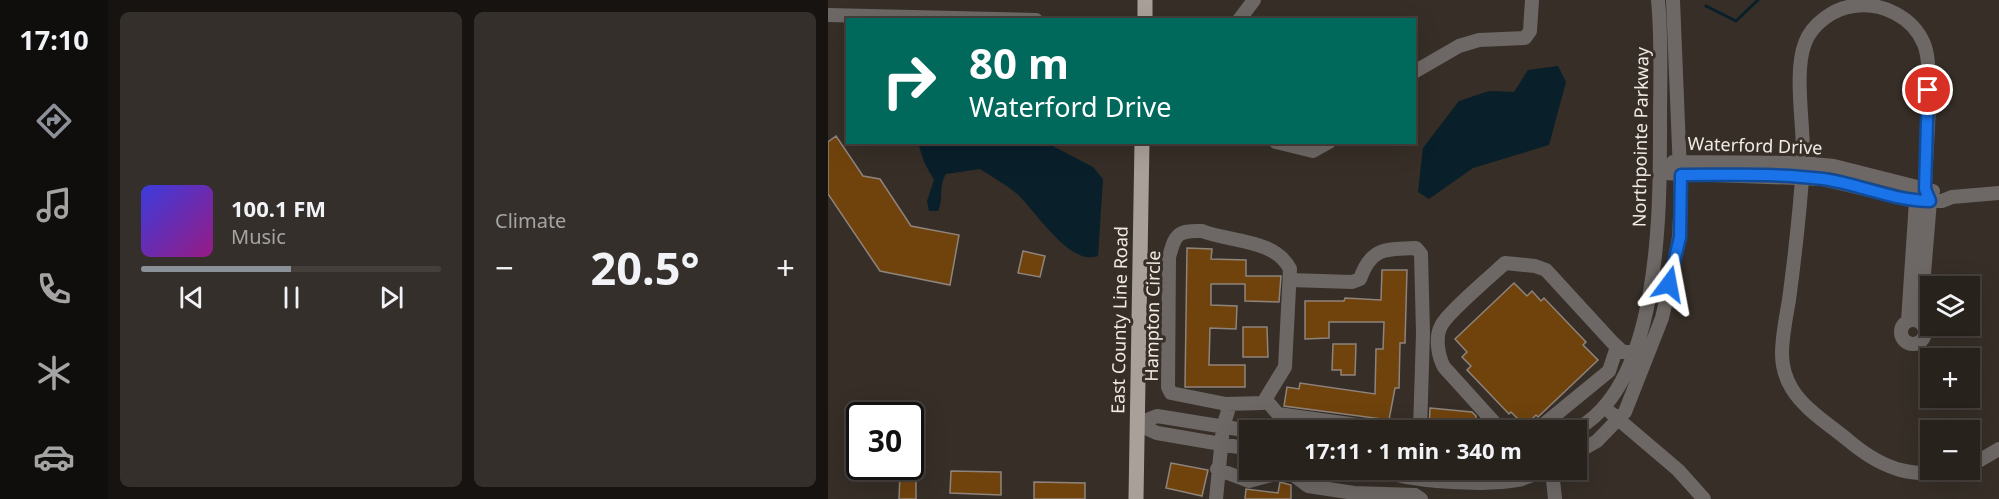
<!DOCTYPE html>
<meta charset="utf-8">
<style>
:root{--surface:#28221d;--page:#342f2a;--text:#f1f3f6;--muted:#a5a4a4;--line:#443f3b;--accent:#8c9099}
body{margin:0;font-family:"Noto Sans",sans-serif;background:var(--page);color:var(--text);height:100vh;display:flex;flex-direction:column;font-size:22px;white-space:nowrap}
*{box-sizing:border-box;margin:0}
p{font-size:20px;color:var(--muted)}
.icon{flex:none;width:33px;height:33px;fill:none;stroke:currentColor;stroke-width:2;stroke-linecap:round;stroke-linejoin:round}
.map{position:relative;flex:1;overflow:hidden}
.panel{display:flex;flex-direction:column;gap:12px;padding:12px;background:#161310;width:720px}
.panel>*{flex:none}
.guide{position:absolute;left:18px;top:18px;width:570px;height:126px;border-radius:0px;box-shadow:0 6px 24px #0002,0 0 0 2px var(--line);background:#00695c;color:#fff;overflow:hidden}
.buttons{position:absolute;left:1092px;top:276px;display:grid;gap:12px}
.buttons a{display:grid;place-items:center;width:60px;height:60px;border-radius:0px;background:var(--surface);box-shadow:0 6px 24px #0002,0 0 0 2px var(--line);font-size:30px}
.speed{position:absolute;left:18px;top:402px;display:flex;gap:12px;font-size:30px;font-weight:700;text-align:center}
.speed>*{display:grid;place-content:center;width:78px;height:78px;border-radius:50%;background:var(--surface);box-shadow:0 6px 24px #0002,0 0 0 2px var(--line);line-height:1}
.speed .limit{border:3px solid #111;border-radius:9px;background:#fff;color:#111}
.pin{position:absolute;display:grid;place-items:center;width:51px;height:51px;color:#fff;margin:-26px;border:3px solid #fff;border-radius:50%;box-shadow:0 2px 6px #0007}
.me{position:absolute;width:66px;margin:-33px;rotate:13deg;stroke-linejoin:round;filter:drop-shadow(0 0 4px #0008)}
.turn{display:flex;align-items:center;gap:21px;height:126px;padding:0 24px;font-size:27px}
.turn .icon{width:78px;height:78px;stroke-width:2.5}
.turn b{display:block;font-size:42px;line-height:51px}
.big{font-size:45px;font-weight:700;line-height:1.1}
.panel .widget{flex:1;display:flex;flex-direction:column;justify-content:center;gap:9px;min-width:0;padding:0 21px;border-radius:9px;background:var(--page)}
.song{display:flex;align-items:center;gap:18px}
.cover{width:72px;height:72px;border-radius:9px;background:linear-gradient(135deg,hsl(240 70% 55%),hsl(310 70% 35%))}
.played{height:6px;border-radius:3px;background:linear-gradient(90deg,var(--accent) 50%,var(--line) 50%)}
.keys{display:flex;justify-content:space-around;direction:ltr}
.heat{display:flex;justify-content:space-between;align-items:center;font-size:33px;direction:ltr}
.panel .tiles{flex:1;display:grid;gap:12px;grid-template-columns:repeat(2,1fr)}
.trip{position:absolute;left:411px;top:420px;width:348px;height:60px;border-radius:0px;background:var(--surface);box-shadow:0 6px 24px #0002,0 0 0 2px var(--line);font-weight:700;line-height:60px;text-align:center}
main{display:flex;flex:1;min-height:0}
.dock{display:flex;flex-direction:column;width:108px;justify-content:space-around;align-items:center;background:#100e0c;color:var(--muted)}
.dock .icon{width:42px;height:42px}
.dock .current{color:var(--accent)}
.dock b{font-size:27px;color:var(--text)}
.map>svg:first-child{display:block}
.water{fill:#091f2a}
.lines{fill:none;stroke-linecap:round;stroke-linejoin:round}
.stream{stroke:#091f2a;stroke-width:3}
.building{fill:#70430d;stroke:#8e847c;stroke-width:1.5}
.minor{stroke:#6d6865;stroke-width:14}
.major{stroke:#aaa09a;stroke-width:15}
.route-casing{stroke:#114b97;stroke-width:15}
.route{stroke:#1a73e8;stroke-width:10}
.labels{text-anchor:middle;stroke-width:6;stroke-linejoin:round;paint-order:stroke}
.street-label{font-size:18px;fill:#efeae5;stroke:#362e27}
</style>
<main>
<nav class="dock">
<b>17:10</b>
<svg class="icon current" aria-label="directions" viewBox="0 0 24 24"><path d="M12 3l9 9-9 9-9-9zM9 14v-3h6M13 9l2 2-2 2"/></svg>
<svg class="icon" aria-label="music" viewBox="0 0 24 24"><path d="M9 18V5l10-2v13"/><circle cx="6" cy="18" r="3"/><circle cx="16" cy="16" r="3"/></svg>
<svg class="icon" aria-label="phone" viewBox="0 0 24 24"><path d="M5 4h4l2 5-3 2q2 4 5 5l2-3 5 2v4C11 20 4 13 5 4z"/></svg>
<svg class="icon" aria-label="climate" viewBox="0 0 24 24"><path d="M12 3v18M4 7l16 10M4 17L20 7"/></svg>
<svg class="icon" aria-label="car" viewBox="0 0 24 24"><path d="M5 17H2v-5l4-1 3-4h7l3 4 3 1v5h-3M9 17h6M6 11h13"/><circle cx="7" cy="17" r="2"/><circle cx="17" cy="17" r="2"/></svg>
</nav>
<section class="panel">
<div class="tiles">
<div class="widget">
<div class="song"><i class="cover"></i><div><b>100.1 FM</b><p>Music</p></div></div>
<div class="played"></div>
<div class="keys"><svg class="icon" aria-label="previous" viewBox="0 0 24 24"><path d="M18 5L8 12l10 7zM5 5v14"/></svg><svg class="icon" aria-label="pause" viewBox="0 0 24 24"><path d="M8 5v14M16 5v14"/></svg><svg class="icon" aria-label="next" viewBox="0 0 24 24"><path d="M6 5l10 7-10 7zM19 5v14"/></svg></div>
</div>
<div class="widget"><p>Climate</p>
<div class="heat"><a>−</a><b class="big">20.5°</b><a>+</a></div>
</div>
</div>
</section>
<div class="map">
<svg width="1171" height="499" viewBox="0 0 1171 499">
<rect width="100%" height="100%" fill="#362e27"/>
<!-- water -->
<path class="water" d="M730,66L738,82L721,145L645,168L601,199L590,192L595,148L631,101L661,91L686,92L700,70Z
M90,143H219L265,167L275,179L270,256C241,267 206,208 188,193C177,184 164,177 152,169L118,174C110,186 116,199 110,211H101L99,201L106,180L96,162Z"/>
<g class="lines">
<!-- stream -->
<path class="stream" d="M878,6L908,21L930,0"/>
</g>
<!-- building -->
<path class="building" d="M8,136L35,176L52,179L83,226L131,235L122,285L52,271L0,194V142Z
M359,248L384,249L383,259L418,260V276H453L451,302L417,301V284H383V305L409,306L408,329L382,328L381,365H417V387H357Z
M195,251L217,256L212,277L190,273Z
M554,270H579L577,343H572L571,388H567L561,420L456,406L459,387L471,389L472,383L547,394L548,349H555L556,322H501V338L477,339V301H516L517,298L553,300Z
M686,283L699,296L704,291L713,301L716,298L758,342L755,345L770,360L710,417L708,415L697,426L683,412L681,414L639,370L643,366L634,357L639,352L627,339Z
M415,327H439L440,357H415Z
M505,344H528L527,375H513V370H504Z
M602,408L644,412L648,416V430H601Z
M343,463L380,470L374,496L338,488Z
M123,471L173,472V495L122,493Z
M72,474H88V499H71Z
M206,482L257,483V499H206Z
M452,482L463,485V499H417L418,489L450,493Z"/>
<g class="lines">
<!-- minor -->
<path class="minor" d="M0,15L208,20
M411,20L426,0
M586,72L631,46L651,40L697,38L702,31L704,0
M448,142L485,151L501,142
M845,162L975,163L1006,166L1105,191
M833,173L994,179L1088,201H1114L1124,197L1171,193
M374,231C402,242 447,239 462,269L457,367L435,403L398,404L343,393L340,387L341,257C347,235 349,230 374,231Z
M462,280L524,282L532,279C543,247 558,249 588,248L593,254L595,333L592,430
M1073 332a12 12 0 1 1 24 0a12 12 0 1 1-24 0Z
M1080,321L1088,201L1092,196
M1092,322L1102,201L1097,189C1097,156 1107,71 1096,44C1085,17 1054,2 1026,6C1006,8 984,24 977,43C965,73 977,131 975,165C972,210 967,255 961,300C958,318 954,336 954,354C954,366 958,379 964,389C977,410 1002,425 1021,441C1057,471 1086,479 1134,470
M438,400L450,414L565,430
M783,413L850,470L876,499
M309,424L329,433L422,449
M309,424L329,416L422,431
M673,430L616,367C610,356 607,337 613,326C618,314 665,274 677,263L707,266L718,270L785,343L795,352H805
M709,430L781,371L789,347
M747,430C834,385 832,207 832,123C832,82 834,41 830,0
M748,453L769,441L797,412L834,318L845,270L851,237L853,197L845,0
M1142,466L1171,449
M389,469L421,481L451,473L464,474L480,486L526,493L587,495L593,499
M554,470C581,482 660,486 690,480C699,478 708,473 716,470
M724,470L727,499
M388,499L395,427L400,411L398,404"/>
<!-- major -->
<path class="major" d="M317,20V0
M308,499L314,142"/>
</g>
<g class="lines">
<!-- route casing -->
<g class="route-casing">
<path id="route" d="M841,284L852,237L853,175C900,175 948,173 995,179C1032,184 1065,201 1102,201L1097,189L1100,90"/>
</g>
<!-- route -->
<use href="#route" class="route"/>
</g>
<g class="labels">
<!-- street labels -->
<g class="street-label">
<text transform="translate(813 137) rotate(-89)" y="6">Northpointe Parkway</text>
<text transform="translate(927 146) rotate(2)" y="6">Waterford Drive</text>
<text transform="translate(325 316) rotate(-89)" y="6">Hampton Circle</text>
<text transform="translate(292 320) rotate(-89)" y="6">East County Line Road</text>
</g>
</g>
</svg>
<div class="buttons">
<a><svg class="icon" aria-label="layers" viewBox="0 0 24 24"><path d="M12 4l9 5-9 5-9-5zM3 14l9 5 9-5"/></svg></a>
<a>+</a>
<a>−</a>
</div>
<div class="speed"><div class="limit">30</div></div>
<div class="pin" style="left:1100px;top:90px;background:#d93025"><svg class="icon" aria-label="arrive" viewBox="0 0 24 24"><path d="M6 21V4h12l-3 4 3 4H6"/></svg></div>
<svg class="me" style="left:841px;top:284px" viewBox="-20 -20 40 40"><path d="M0-17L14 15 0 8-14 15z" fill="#1a73e8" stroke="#fff" stroke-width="4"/></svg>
<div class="trip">17:11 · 1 min · 340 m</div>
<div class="guide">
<div class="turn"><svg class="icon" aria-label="right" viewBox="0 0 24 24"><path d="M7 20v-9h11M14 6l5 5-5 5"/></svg><div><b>80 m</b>Waterford Drive</div></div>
</div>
</div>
</main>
